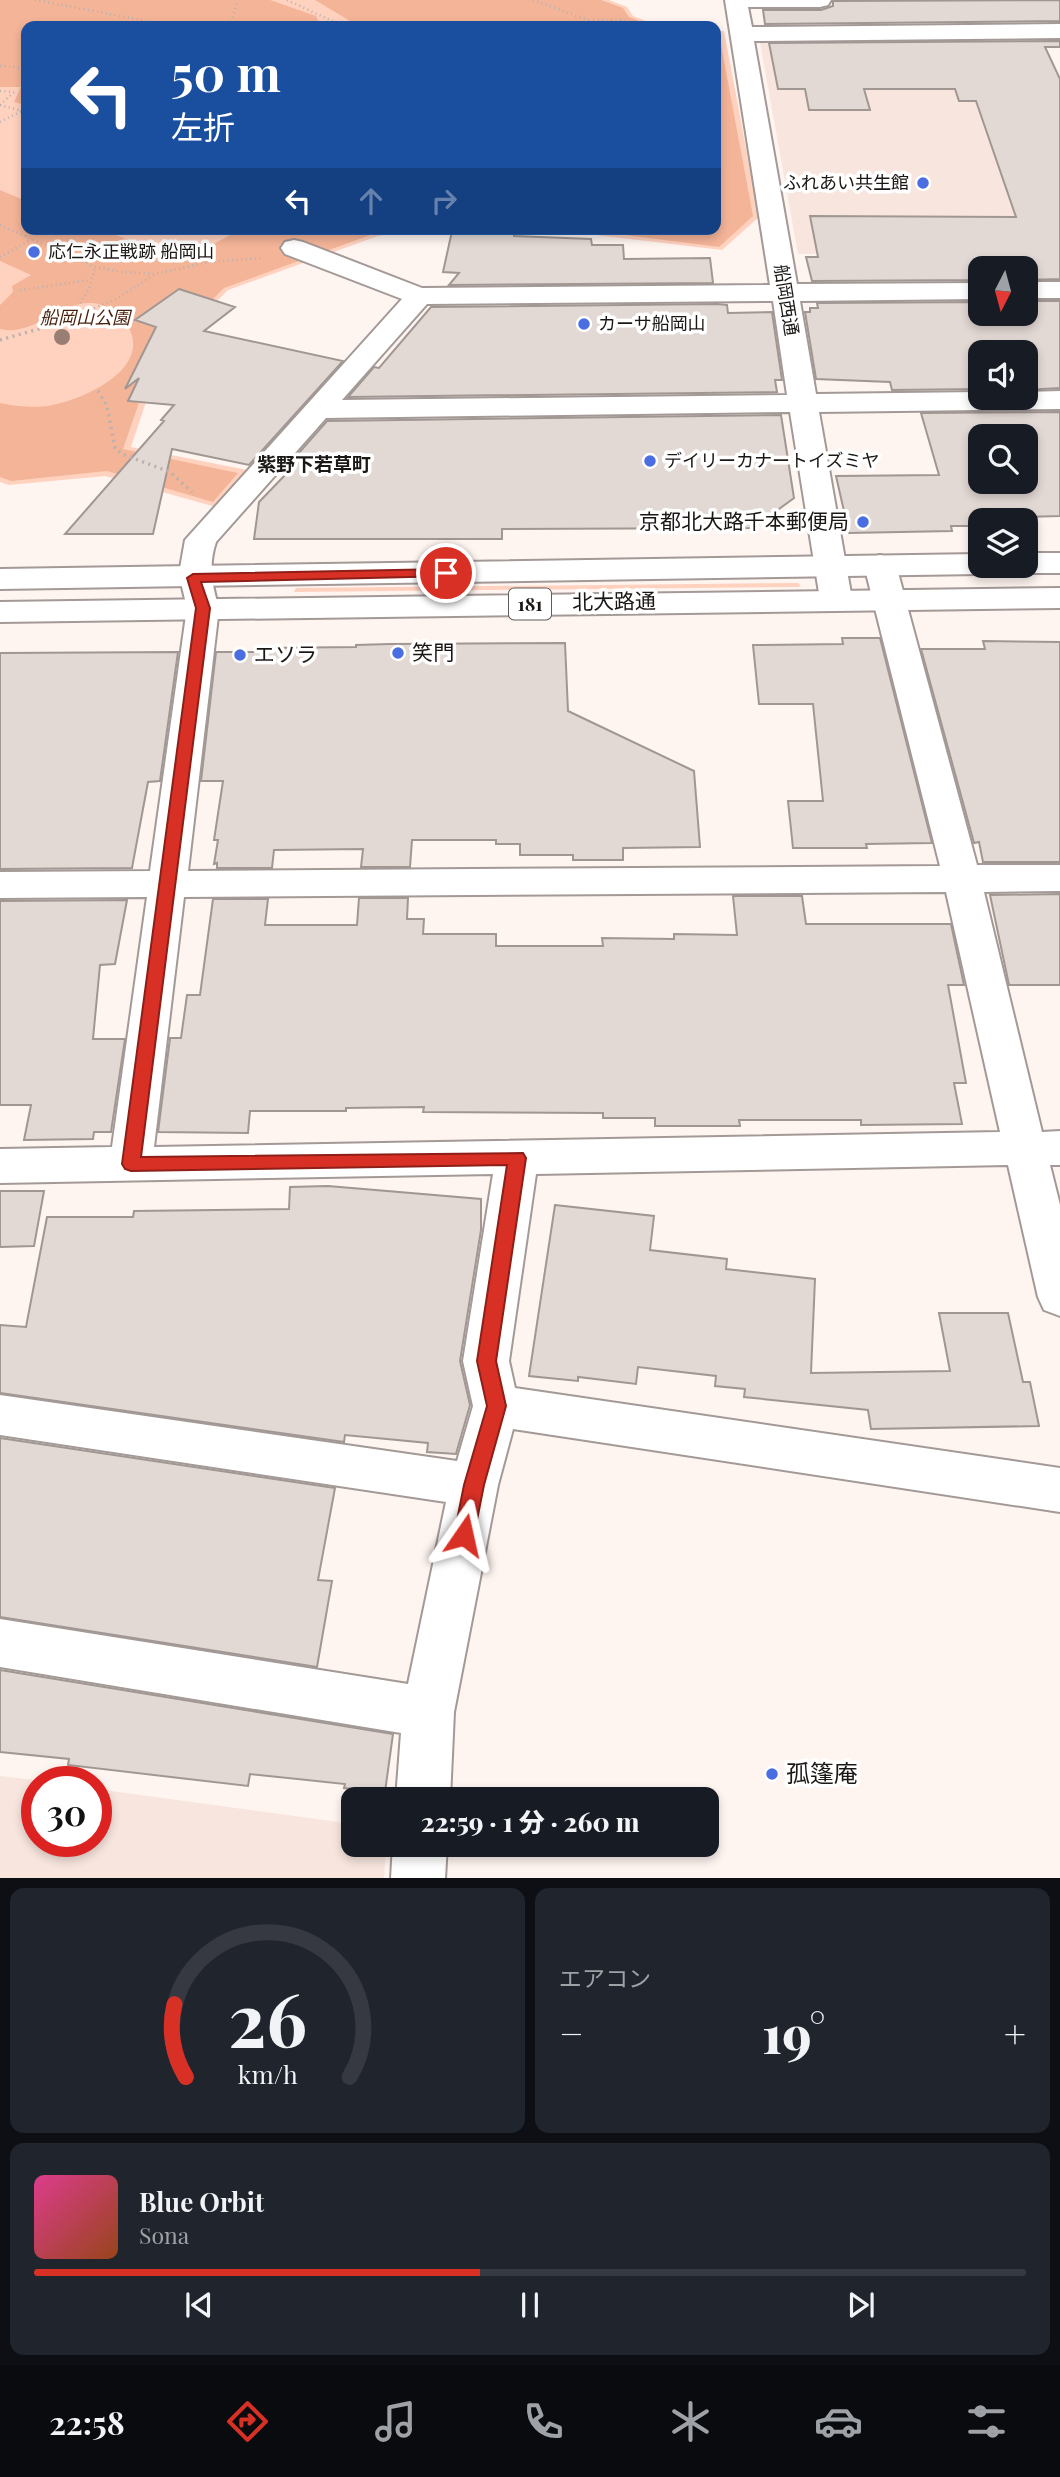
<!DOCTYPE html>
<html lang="ja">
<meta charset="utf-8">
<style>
:root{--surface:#171b24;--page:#20242c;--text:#f1f3f6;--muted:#9ea1a6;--line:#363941;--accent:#d93025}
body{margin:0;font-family:"Playfair Display","Noto Sans JP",serif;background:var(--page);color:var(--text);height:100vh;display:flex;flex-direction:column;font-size:26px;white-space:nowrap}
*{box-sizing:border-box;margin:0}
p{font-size:23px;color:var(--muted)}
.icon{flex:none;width:38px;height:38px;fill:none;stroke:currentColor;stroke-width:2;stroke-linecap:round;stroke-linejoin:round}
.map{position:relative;height:1878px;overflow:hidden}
.panel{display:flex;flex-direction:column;gap:10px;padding:10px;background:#0d0f14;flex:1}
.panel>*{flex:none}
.hud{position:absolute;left:21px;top:21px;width:700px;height:214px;border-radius:14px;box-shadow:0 4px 10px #0003;background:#1a4fa0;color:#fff;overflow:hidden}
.needle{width:46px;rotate:186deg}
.buttons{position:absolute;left:968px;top:256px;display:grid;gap:14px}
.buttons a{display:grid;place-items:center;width:70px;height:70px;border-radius:14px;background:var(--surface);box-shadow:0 4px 10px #0003;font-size:35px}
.speed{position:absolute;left:21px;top:1766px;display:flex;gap:14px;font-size:35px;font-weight:700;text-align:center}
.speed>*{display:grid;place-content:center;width:91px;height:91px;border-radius:50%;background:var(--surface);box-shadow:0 4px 10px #0003;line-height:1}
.speed .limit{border:10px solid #d22;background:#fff;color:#111}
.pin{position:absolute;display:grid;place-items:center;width:60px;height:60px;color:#fff;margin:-30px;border:4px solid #fff;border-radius:50%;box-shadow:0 2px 7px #0007}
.me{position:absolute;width:77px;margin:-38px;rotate:11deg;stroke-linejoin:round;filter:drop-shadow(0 0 5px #0008)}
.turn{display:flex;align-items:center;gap:24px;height:147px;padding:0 35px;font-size:32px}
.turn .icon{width:91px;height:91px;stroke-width:2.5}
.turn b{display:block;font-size:49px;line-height:60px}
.lanes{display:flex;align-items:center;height:66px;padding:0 35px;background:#0003;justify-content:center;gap:35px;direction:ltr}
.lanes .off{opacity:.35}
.big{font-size:52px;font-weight:800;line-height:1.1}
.panel .card{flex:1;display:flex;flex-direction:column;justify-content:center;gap:10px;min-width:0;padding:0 24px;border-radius:14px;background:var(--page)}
.panel .dial{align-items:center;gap:0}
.dial svg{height:182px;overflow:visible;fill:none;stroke:var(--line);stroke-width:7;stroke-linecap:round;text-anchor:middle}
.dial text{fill:var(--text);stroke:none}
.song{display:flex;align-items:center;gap:21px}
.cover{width:84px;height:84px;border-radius:10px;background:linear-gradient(135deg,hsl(330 70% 55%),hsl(20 70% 35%))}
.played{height:7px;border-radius:4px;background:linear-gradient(90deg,var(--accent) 45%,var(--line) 45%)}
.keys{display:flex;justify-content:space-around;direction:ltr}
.heat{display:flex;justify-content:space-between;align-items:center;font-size:38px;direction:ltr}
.panel .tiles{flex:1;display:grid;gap:10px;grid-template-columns:1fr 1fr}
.card:last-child{grid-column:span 2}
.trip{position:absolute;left:341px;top:1787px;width:378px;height:70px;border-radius:14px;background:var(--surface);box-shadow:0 4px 10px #0003;font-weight:800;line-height:70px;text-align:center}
.menu{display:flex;height:112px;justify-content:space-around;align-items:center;background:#090b0e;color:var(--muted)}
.menu .icon{width:49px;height:49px}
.menu .on{color:var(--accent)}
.menu b{font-size:32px;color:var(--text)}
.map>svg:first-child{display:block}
.built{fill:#f8e6de}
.green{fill:#ffd2bf}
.forest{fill:#f4b498}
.building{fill:#e2d8d4;stroke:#a09793;stroke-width:2;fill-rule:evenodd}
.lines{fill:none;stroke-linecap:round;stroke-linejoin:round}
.minor-casing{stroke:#a39996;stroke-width:4}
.major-casing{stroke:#a39996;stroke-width:4}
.path-far1{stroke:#b9b1ad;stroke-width:2.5;stroke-dasharray:1 3.5;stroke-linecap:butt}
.path{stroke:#b9b1ad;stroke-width:3.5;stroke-dasharray:2 4.5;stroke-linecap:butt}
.minor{fill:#fff;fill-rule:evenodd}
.major{fill:#fff;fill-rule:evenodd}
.tree{fill:#997f73}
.route{fill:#d93025;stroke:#8d1f18;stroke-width:2}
.poi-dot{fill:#4a6ee2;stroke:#fff;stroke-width:2.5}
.labels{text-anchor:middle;stroke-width:7;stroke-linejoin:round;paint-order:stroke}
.far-poi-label{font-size:18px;fill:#1a1715;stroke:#fff;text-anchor:start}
.far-street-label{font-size:18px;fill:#1a1715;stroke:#fff}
.far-park-label{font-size:18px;font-style:italic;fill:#471f0c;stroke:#fff}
.far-neighbourhood-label{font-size:19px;font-weight:bold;fill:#1a1715;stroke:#fff}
.shield{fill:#fff;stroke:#5f5d5b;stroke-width:2}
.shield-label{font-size:19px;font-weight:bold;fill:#1a1715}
.poi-label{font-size:21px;fill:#1a1715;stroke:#fff;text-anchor:start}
.street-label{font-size:21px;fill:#1a1715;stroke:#fff}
.near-poi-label{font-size:24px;fill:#1a1715;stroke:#fff;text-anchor:start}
</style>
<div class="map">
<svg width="1060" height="1879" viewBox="0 0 1060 1879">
<rect width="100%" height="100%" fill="#fef4f0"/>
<!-- built -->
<path class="built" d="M1018,37L1048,115L1060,251L798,254L760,43L769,40Z
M0,1776L43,1781L37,1782V1841H96V1789L353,1824L354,1844L386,1845L384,1878H0Z"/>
<!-- green -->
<path class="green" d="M0,0H609L627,7L633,16L659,26H26V229H422L378,236L228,290L161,357L131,447L247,470L216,507L105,476L9,485L0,482Z
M716,31H724L759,217L722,250L545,229H716Z
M798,583L801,586L798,587L294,592L296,588Z"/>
<!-- forest -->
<path class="forest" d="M0,0H270L316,16L321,26H26V105L14,102L21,87H0Z
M315,0H601L623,8L629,17L652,26H372L355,24Z
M716,33L719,34L753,216L719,247L578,229H716Z
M0,190L26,201V229H100L147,247L190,250L214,244L240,229H402L376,233L224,288L155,356L123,449L238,473L213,502L107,471L11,481L0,477V403C14,406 33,408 48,406C80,401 151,371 129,328C122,317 115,309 102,305C66,293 36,338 0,329V305L13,292L12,286L31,275L0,261Z"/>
<!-- building -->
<path class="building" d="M1060,0V21L765,24L763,10H821L833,6V1Z
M1060,41V47H1045L1060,79V279L1026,280V268H980V280L812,281L806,257H818L810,216L1016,217L976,101H959L955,89H864L870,110H809L805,89H778L769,43Z
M452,231H514V236L591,239L592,245H623L624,259L710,258L713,283L449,285L459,273L443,272Z
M179,289L235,307L204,331L343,361L249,465L172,449L153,534H65L164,421L161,420L174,405L128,401L139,378L125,389L156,327L135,320Z
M1026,301H1060V388L1026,390V352H980V389L892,390L890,382L816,379L805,312H810V308H818L817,303L980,302V313H1026Z
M717,304L727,305L728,313L772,312L782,380H775L777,392L348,397L374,367L379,368L431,307Z
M1060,412V516L983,518L980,520V526H951L952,531L849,533L836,476L939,475L921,413ZM980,436H1026V481H980Z
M781,415L794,498L753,528L502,529V539H254L259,502L287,473L282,472L327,421Z
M842,638H880L932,843L866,844L867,848H793L788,801H823L813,704H759L753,645L843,644Z
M983,641L1060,642V862H983L979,842L974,843L921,649H985Z
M565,643L568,711L694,771L700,847L623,848V860H573V855H520V844H496V840H412L410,867H361L363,849L274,850L272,868H217V863L214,864L218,840H214L223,781H201L216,652H259L260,648L356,647V645L390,644Z
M178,652L160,781L148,782L132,868L0,869V653Z
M1060,894V985H1009L990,895Z
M733,896H802L806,924H951L964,985H948L966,1083H954L962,1124L861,1125V1120H739L740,1126H655V1118H603V1113L423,1112L424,1107L346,1108V1111H250L248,1133L158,1132L170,1038H181L187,995H200L213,899H268L265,925H357L359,898H408L407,919H424L423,934H496V946H603L602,938L674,939V934L737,935Z
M127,900L115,964L100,965L93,1039H125L111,1132H94L93,1139L24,1140L31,1105H0V901Z
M328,1186L481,1199V1230L460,1361L470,1405L456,1454L427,1452L428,1443L345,1435L344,1442L0,1393V1325L26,1327L47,1217H133L134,1211L289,1209L290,1187Z
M0,1191H44L34,1246L0,1247Z
M555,1205L654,1216L650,1250L727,1259L726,1269L815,1279L811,1373L950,1371L939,1313H1008L1023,1382H1030L1039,1426L871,1429L868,1410L744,1397L745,1389L715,1386L716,1376L638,1367L636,1384L578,1377V1381L529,1376Z
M0,1438L335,1488L318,1580L332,1581L317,1667L0,1617Z
M0,1670L393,1734L385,1792L344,1788L345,1784L250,1774L248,1786L68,1765L69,1759L0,1752Z"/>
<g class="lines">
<!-- minor casing -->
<g class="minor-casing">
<path id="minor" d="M725,0H831L828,5L820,7H748L752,27L1060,24V38L754,41L797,284L980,283V299L800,301L816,394L980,392V397H1026V392L1060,391V409L819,412L852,599L848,606L836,609L824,606L820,599L790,412L326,418L216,542C208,565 212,586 219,608L188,871L940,866L864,565L869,558L880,555L891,558L896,565L977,865H1060V891L984,892L1042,1132L1060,1131V1165H1050L1060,1205V1316L1044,1310L1038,1297L1008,1165L536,1174L509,1361L515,1388L1060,1468V1512L513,1429L498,1485L454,1712L450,1799H396L401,1733L0,1667V1619L408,1684L446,1502L0,1435V1395L457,1461L473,1406L463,1361L493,1174L0,1183V1149L112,1147L147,897L0,898V872L150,871L187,608L179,574L185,540L402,299L285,254L281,248L285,242L294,240L303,242L422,288L770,285ZM773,301L787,395L342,400L427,304ZM946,892L1000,1132L154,1147L184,897Z
M1026,282H1060V298H1026Z
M393,1844H447L445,1879H391Z"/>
</g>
<!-- major casing -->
<g class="major-casing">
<path id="major" d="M1060,553V573H1026L1015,570L1012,565H1026V553Z
M980,554V565H995L991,571L980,574L0,589V569Z
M1060,588V608L0,622V602Z"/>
</g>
<!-- path-far1 -->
<path class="path-far1" d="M35,0L174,26
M287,0L343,26
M533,0L604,26
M593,20H622L649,26
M230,26L238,0
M0,66L26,68
M0,91L13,92
M0,105L22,111
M0,105L14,92
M0,122L26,109
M716,146L717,133
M0,225L95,267L123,272L155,274L209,262L261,258
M26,236L40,229
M203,245L209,262
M0,257L32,239
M20,290L91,280
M68,322L89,289L95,267
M57,324L118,298L155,274"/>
<!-- path -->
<path class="path" d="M0,340L63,322
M98,391L107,406L115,448L122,454L170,472L192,492"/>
<!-- minor -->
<use href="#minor" class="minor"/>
<!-- major -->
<use href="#major" class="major"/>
</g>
<!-- trees -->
<circle class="tree" cx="62" cy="337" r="8"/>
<!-- route -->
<path class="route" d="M446,569L451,570V576L201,582L210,608L141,1157L523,1153L526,1158L496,1361L506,1406L484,1485L474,1535L471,1542L464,1544L457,1542L454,1535L464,1485L487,1406L477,1361L507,1165L131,1171L125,1169L122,1164L196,608L187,578L193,574Z"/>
<!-- markers -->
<g class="poi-dot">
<circle cx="923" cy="183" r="7"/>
<circle cx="34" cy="252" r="7"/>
<circle cx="584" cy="324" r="7"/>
<circle cx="650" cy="461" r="7"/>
<circle cx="863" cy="522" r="7"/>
<circle cx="398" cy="653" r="7"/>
<circle cx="240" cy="655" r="7"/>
<circle cx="772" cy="1774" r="7"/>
</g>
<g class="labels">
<!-- far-poi labels -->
<g class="far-poi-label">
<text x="909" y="189" text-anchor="end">ふれあい共生館</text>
<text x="48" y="258">応仁永正戦跡 船岡山</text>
<text x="598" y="330">カーサ船岡山</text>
<text x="664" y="467">デイリーカナートイズミヤ</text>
</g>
<!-- far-street labels -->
<g class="far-street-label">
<text transform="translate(786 300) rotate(81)" y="6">船岡西通</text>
</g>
<!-- far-park labels -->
<g class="far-park-label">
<text x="85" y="324">船岡山公園</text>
</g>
<!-- far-neighbourhood labels -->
<g class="far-neighbourhood-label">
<text x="314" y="471">紫野下若草町</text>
</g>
<!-- shield labels -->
<rect class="shield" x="509" y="588.5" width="42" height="31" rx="5"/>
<g class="shield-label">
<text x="530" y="611">181</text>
</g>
<!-- poi labels -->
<g class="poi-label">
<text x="849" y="529" text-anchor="end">京都北大路千本郵便局</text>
<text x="412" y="660">笑門</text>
<text x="254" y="662">エソラ</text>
</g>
<!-- street labels -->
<g class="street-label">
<text transform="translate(614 602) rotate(-1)" y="7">北大路通</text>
</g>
<!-- near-poi labels -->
<g class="near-poi-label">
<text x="786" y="1782">孤篷庵</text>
</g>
</g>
</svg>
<div class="buttons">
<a><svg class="needle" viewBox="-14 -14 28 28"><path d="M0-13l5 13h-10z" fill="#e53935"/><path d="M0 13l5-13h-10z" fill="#9ea1a6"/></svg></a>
<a><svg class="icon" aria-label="sound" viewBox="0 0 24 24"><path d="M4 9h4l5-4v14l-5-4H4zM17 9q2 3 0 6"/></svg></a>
<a><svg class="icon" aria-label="search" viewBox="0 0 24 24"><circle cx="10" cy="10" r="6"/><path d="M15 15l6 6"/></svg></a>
<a><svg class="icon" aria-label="layers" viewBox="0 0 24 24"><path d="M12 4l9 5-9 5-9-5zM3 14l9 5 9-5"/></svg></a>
</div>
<div class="speed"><div class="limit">30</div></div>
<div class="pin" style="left:446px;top:573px;background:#d93025"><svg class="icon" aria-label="arrive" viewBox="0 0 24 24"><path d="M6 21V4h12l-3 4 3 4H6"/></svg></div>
<svg class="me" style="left:464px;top:1535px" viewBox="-20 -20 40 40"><path d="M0-17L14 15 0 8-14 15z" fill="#d93025" stroke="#fff" stroke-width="4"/></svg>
<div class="trip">22:59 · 1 分 · 260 m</div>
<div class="hud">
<div class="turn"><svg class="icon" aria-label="left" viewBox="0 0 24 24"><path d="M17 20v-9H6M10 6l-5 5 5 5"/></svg><div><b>50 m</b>左折</div></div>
<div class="lanes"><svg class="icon" aria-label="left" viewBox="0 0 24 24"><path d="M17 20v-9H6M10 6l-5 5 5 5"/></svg><svg class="icon off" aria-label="ahead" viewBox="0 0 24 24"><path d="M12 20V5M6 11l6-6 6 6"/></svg><svg class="icon off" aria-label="right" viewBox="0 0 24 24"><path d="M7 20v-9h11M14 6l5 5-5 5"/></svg></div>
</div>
</div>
<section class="panel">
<div class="tiles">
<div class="card dial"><svg viewBox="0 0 100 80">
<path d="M14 69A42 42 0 1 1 86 69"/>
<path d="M14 69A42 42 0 0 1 9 37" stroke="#d93025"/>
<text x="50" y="56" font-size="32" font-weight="700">26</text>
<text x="50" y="72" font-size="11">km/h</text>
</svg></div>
<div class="card"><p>エアコン</p>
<div class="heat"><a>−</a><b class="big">19°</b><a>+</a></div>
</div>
<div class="card">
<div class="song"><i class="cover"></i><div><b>Blue Orbit</b><p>Sona</p></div></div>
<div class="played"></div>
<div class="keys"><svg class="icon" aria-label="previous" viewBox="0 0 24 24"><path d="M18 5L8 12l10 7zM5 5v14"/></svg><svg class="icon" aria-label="pause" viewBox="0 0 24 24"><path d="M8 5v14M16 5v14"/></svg><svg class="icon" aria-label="next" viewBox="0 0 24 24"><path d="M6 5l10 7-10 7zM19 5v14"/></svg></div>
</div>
</div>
</section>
<nav class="menu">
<b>22:58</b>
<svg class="icon on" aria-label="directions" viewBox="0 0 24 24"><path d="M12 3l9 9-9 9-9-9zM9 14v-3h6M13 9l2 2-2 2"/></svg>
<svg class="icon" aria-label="music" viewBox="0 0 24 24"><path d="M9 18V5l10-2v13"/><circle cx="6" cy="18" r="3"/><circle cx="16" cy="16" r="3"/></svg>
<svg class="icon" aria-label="phone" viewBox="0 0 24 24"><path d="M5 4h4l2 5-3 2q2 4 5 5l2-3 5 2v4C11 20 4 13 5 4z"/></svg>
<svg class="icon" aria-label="climate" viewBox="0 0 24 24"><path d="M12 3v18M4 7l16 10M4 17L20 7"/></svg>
<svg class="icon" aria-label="car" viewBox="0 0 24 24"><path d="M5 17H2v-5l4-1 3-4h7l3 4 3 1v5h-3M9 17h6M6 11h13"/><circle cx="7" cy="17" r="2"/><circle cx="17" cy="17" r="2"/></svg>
<svg class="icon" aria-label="filters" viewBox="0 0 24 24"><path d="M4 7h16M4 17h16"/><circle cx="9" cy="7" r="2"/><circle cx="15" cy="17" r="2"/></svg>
</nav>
